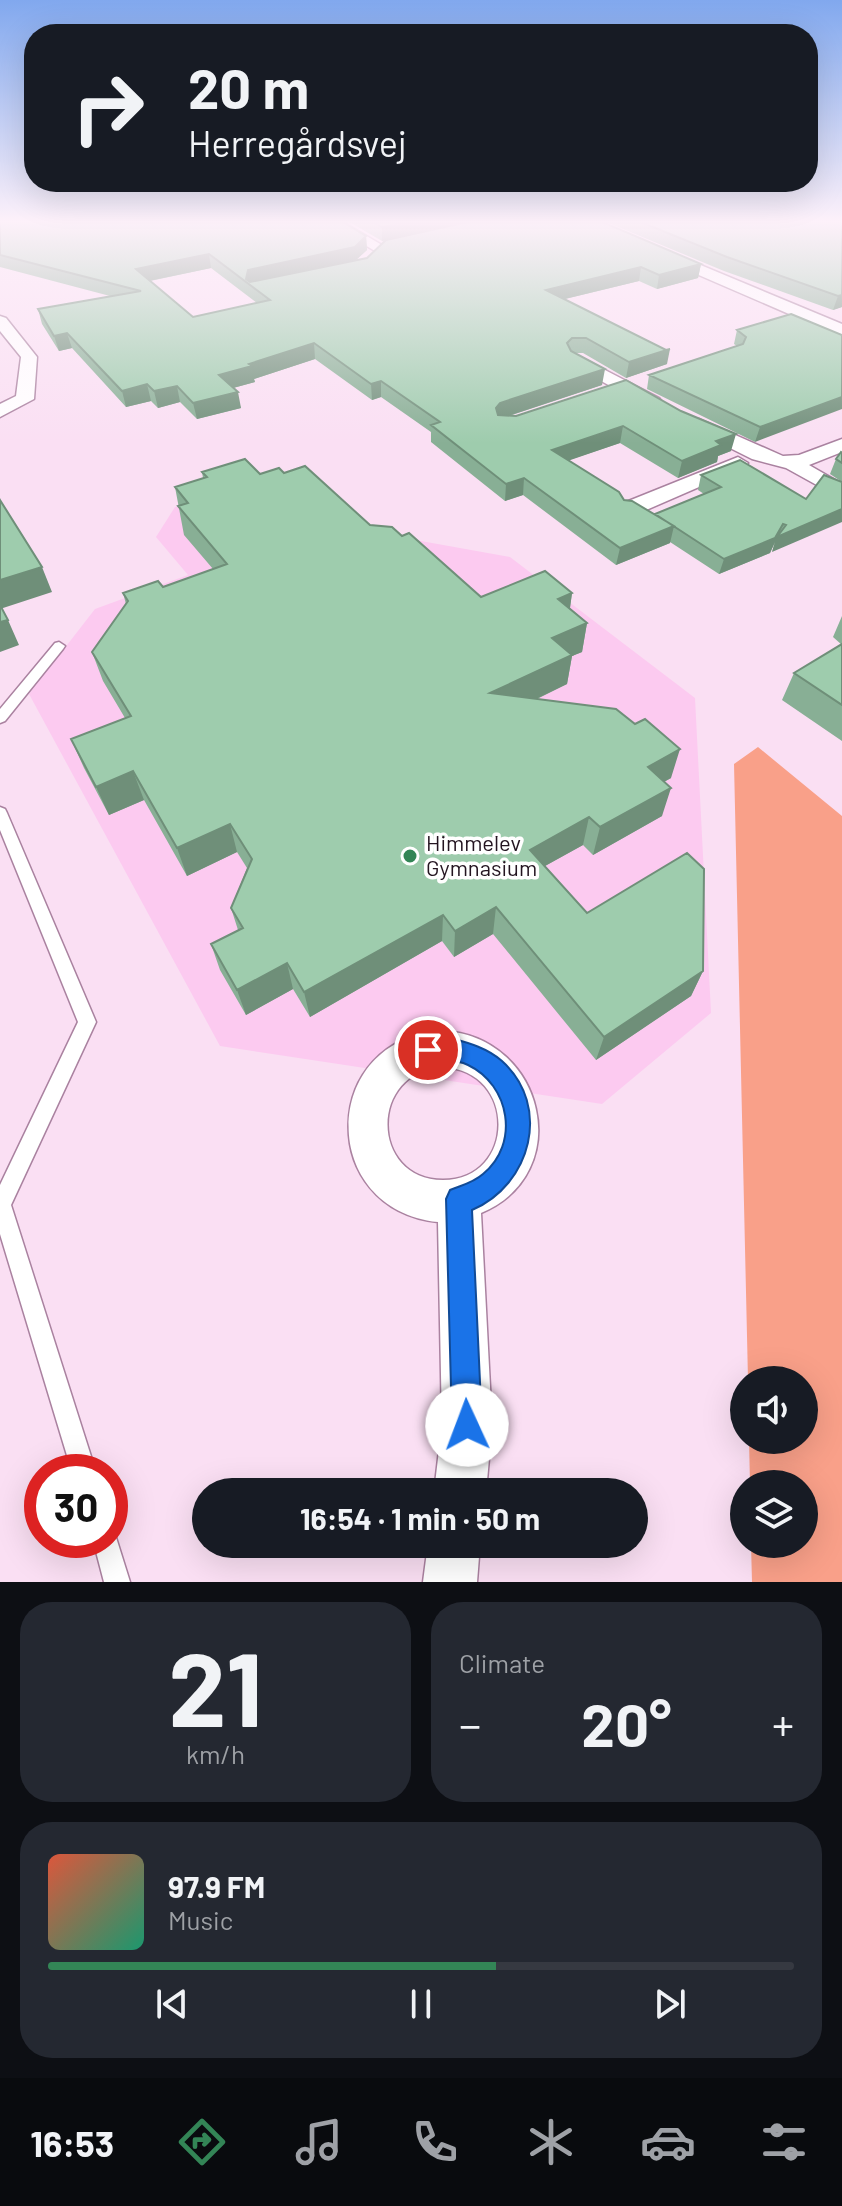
<!DOCTYPE html>
<meta charset="utf-8">
<style>
:root{--surface:#171b24;--page:#242831;--text:#f1f3f6;--muted:#9ea1a6;--line:#363941;--accent:#338556}
body{margin:0;font-family:Barlow,sans-serif;background:var(--page);color:var(--text);height:100vh;display:flex;flex-direction:column;font-size:30px;white-space:nowrap}
*{box-sizing:border-box;margin:0}
p{font-size:26px;color:var(--muted)}
.icon{flex:none;width:44px;height:44px;fill:none;stroke:currentColor;stroke-width:2;stroke-linecap:round;stroke-linejoin:round}
.map{position:relative;height:1582px;overflow:hidden}
.details{display:flex;flex-direction:column;gap:20px;padding:20px;background:#0d0f14;flex:1}
.details>*{flex:none}
.banner{position:absolute;left:24px;top:24px;width:794px;height:168px;border-radius:32px;box-shadow:0 8px 32px #0002;background:#171b24;color:var(--text);overflow:hidden}
.fabs{position:absolute;left:730px;top:1366px;display:grid;gap:16px}
.fabs a{display:grid;place-items:center;width:88px;height:88px;border-radius:50%;background:var(--surface);box-shadow:0 8px 32px #0002;font-size:40px}
.speed{position:absolute;left:24px;top:1454px;display:flex;gap:16px;font-size:40px;font-weight:700;text-align:center}
.speed>*{display:grid;place-content:center;width:104px;height:104px;border-radius:50%;background:var(--surface);box-shadow:0 8px 32px #0002;line-height:1}
.speed .limit{border:12px solid #d22;background:#fff;color:#111}
.pin{position:absolute;display:grid;place-items:center;width:68px;height:68px;color:#fff;margin:-34px;border:4px solid #fff;border-radius:50%;box-shadow:0 2px 8px #0007}
.me{position:absolute;width:88px;margin:-44px;rotate:358deg;stroke-linejoin:round;filter:drop-shadow(0 0 6px #0008)}
.turn{display:flex;align-items:center;gap:28px;height:168px;padding:0 32px;font-size:36px}
.turn .icon{width:104px;height:104px;stroke-width:2.5}
.turn b{display:block;font-size:56px;line-height:68px}
.big{font-size:60px;font-weight:700;line-height:1.1}
.details .card{flex:1;display:flex;flex-direction:column;justify-content:center;gap:12px;min-width:0;padding:0 28px;border-radius:32px;background:var(--page)}
.details .dial{align-items:center;gap:0}
.dial b{font-size:104px;line-height:1}
.song{display:flex;align-items:center;gap:24px}
.cover{width:96px;height:96px;border-radius:12px;background:linear-gradient(135deg,hsl(10 70% 55%),hsl(160 70% 35%))}
.played{height:8px;border-radius:4px;background:linear-gradient(90deg,var(--accent) 60%,var(--line) 60%)}
.keys{display:flex;justify-content:space-around;direction:ltr}
.heat{display:flex;justify-content:space-between;align-items:center;font-size:44px;direction:ltr}
.details .tiles{flex:1;display:grid;gap:20px;grid-template-columns:1fr 1fr}
.card:last-child{grid-column:span 2}
.trip{position:absolute;left:192px;top:1478px;width:456px;height:80px;border-radius:40px;background:var(--surface);box-shadow:0 8px 32px #0002;font-weight:700;line-height:80px;text-align:center}
.tab-bar{display:flex;height:128px;justify-content:space-around;align-items:center;background:#090b0e;color:var(--muted)}
.tab-bar .icon{width:56px;height:56px}
.tab-bar .selected{color:var(--accent)}
.tab-bar b{font-size:36px;color:var(--text)}
.map>svg:first-child{display:block}
.built{fill:#fccaf0}
.green{fill:#f9a089}
.lines{fill:none;stroke-linecap:round;stroke-linejoin:round}
.service-casing{stroke:#aa82a0;stroke-width:3}
.minor-casing{stroke:#aa82a0;stroke-width:3}
.tertiary-casing{stroke:#aa82a0;stroke-width:3}
.service{fill:#fff;fill-rule:evenodd}
.minor{fill:#fff;fill-rule:evenodd}
.tertiary{fill:#fff;fill-rule:evenodd}
.wall{fill:#88af95;fill-rule:evenodd}
.shaded-wall{fill:#6f8f79}
.building{fill:#9eccad;stroke:#6f8f79;stroke-width:2;fill-rule:evenodd}
.route{fill:#1a73e8;stroke:#114b97;stroke-width:2}
.poi-dot{fill:#338556;stroke:#fff;stroke-width:3}
.labels{text-anchor:middle;stroke-width:7;stroke-linejoin:round;paint-order:stroke}
.poi-label{font-size:22px;fill:#231420;stroke:#fff;text-anchor:start}
</style>
<div class="map">
<svg width="842" height="1582" viewBox="0 0 842 1582">
<rect width="100%" height="100%" fill="#fadff3"/>
<!-- built -->
<path class="built" d="M245,481L382,534L510,557L695,698L711,1013L602,1104L220,1046L29,694L95,609L188,575L156,537L175,507Z"/>
<!-- green -->
<path class="green" d="M758,747L842,816V1582H752L751,1544H804V1484H750L749,1440H804V1380H748L734,764Z"/>
<g class="lines">
<!-- service casing -->
<g class="service-casing">
<path id="service" d="M59,642L65,646L63,649L5,721L0,723V709L55,643Z
M0,807L5,809L7,813L96,1022L11,1205L96,1472H72L0,1234V1185L78,1022L0,830Z
M110,1530L114,1531L130,1582H104L93,1540H110Z"/>
</g>
<!-- minor casing -->
<g class="minor-casing">
<path id="minor" d="M325,221H341L387,248L375,251Z
M0,316L6,318L37,357L34,399L0,417V404L16,396L21,357L0,331Z
M576,355L659,398L662,402L653,407L647,406L570,364L568,360L570,356Z
M699,419L783,456L799,455L842,439V452L809,465L842,484V499L786,468L752,459L692,429L690,425Z
M738,457L748,463L745,467L637,514H621L618,509L621,504Z
M443,1031C544,1036 577,1173 481,1213L492,1425L486,1492H434L442,1425L438,1222C316,1209 320,1037 443,1031ZM443,1067C518,1071 516,1180 443,1180C370,1180 368,1071 443,1067Z
M428,1544H480L477,1582H423Z"/>
</g>
<!-- tertiary casing -->
<g class="tertiary-casing">
<path id="tertiary" d="M574,221H595L842,324V337Z"/>
</g>
<!-- service -->
<use href="#service" class="service"/>
<!-- minor -->
<use href="#minor" class="minor"/>
<!-- tertiary -->
<use href="#tertiary" class="tertiary"/>
</g>
<!-- wall -->
<path class="wall" d="M0,221L366,236L367,250L356,260L367,258L391,239L382,241L348,221H600L701,264L698,278L657,289L639,281L565,299L667,364L626,378L583,353H574L602,385L509,416H516L626,380L731,451L718,456L717,462L678,478L620,443L569,460L624,500L655,514L704,494L698,490L701,475L806,499L772,552L775,542L770,553L719,574L670,542V543L616,565L523,495L505,501L431,442V432L381,397L372,400L315,359L254,379L255,382L233,388L241,408L197,419L180,402L158,408L151,401L126,407L72,348L59,351L42,324L38,309L110,296L0,267ZM211,268L257,303L193,317L150,281Z
M604,221H842V307L833,310L724,271Z
M737,330L842,335L755,442L647,389L649,375L737,346L734,344Z
M842,453V482L830,474L836,459Z
M202,472L260,474L284,473L370,525L481,597L572,593L570,608L587,623L582,652L572,656L567,684L537,699L671,778L664,782L662,816L593,855L583,845L545,866L587,913L703,971L691,996L596,1060L493,934L454,957L442,941L310,1017L293,989L246,1015L220,970L211,944L238,930L231,908L247,868L237,852L187,876L144,800L109,815L84,768L71,739L125,718L103,681L92,652L126,604L123,593L163,587L213,569L184,535L175,487L203,478Z
M842,616V741L782,700L794,673L842,645L833,637Z"/>
<!-- shaded-wall -->
<path class="shaded-wall" d="M412,221H475L382,241V227Z
M366,236L367,250L356,260L250,284L246,279L248,270Z
M209,254L211,268L139,283L136,269Z
M701,264L698,278L657,289L659,275Z
M641,267L639,281L544,304L546,290Z
M842,295V307L833,310L838,296Z
M67,333L72,348L59,351L54,336Z
M314,343L315,359L254,379L255,382L222,391L219,375L249,364Z
M670,349L667,364L626,378L629,362Z
M605,369L602,385L499,419L496,408L500,403Z
M381,381V397L372,400L371,384Z
M147,384L151,401L126,407L122,391Z
M177,386L180,402L158,408L154,391Z
M238,392L241,408L197,419L193,403Z
M842,397V409L755,442L760,427Z
M623,426L620,443L550,467L552,450Z
M736,434L731,451L718,456L717,462L678,478L682,461L716,441Z
M524,478L523,495L505,501L506,484Z
M842,509V522L772,552L775,542L770,553L719,574L724,559L783,524L778,536Z
M674,526L670,543L616,565L620,548Z
M42,567L52,592L0,609V580Z
M572,593L568,622L558,599Z
M8,620L19,645L0,652V622Z
M587,623L582,652L572,656L567,684L488,722L490,693L552,638Z
M680,749L671,778L639,795L648,767Z
M133,771L144,800L109,815L96,787Z
M671,788L662,816L593,855L600,827Z
M589,817L583,845L525,877L530,850Z
M230,824L237,852L187,876L177,848Z
M496,907L493,934L454,957L455,931Z
M443,915L442,941L310,1017L304,992Z
M287,963L293,989L246,1015L237,990Z
M703,971L691,996L596,1060L604,1037Z"/>
<!-- building -->
<path class="building" d="M0,221H341L366,236L355,247L248,270L246,279L250,282L367,258L386,240L472,221H600L701,264L659,275L641,267L546,290L666,350L670,349L629,362L586,338H572L567,343L571,351L605,369L500,403L496,408L498,415L516,416L626,380L681,411L736,434L716,441L721,445L682,461L623,426L552,450L619,492L624,500L632,501L674,526L620,548L524,478L506,484L431,425L440,422L381,381L371,384L314,343L249,364L252,366L219,375L238,392L193,403L177,386L154,391L147,384L122,391L67,333L54,336L38,309L141,291L0,255ZM209,254L270,300L193,317L136,269Z
M371,221H412L382,227Z
M638,221H842V295L838,296L727,257Z
M791,314L842,335V397L760,427L649,375L743,344L746,337L737,330Z
M841,452L842,453V463L836,459Z
M245,459L260,474L279,468L284,473L305,466L370,525L392,527L402,536L409,533L481,597L545,571L572,593L558,599L587,623L552,638L572,655L490,693L616,709L635,724L645,719L680,749L648,767L671,788L600,827L589,817L530,850L587,913L687,853L704,869L703,971L604,1037L496,907L455,931L443,915L304,992L287,963L237,990L211,944L243,928L231,908L252,859L230,824L177,848L133,771L96,787L71,739L131,716L92,652L128,601L123,593L158,581L163,587L227,564L178,506L188,503L175,487L207,477L202,472Z
M740,460L806,499L824,475L842,482V509L777,537L786,525L783,524L775,538L724,559L655,514L721,487L701,475Z
M0,500L42,567L0,580Z
M0,605L8,620L0,622Z
M842,644V705L794,673Z"/>
<!-- sky -->
<linearGradient id="sky" x2="0" y2="1"><stop stop-color="#81a8ee"/><stop offset="0.5" stop-color="#fdf1fa"/><stop offset="1" stop-color="#fdf1fa" stop-opacity="0"/></linearGradient>
<rect width="842" height="443" fill="url(#sky)"/>
<!-- route -->
<path class="route" d="M451,1038C469,1043 487,1048 502,1061C552,1106 531,1185 472,1210L482,1425L477,1436L467,1440L456,1436L452,1425L446,1199L450,1190C462,1185 473,1183 483,1174C520,1144 510,1085 468,1065C452,1057 435,1064 419,1057L416,1050L419,1042Z"/>
<!-- markers -->
<circle class="poi-dot" cx="410" cy="856" r="8"/>
<g class="labels">
<!-- poi labels -->
<g class="poi-label">
<text x="426" y="851">Himmelev<tspan x="426" dy="25">Gymnasium</tspan></text>
</g>
</g>
</svg>
<div class="fabs">
<a><svg class="icon" aria-label="sound" viewBox="0 0 24 24"><path d="M4 9h4l5-4v14l-5-4H4zM17 9q2 3 0 6"/></svg></a>
<a><svg class="icon" aria-label="layers" viewBox="0 0 24 24"><path d="M12 4l9 5-9 5-9-5zM3 14l9 5 9-5"/></svg></a>
</div>
<div class="speed"><div class="limit">30</div></div>
<div class="pin" style="left:428px;top:1050px;background:#d93025"><svg class="icon" aria-label="arrive" viewBox="0 0 24 24"><path d="M6 21V4h12l-3 4 3 4H6"/></svg></div>
<svg class="me" style="left:467px;top:1425px" viewBox="-20 -20 40 40"><circle r="19" fill="#fff"/><path d="M0-13L10 11 0 6-10 11z" fill="#1a73e8"/></svg>
<div class="trip">16:54 · 1 min · 50 m</div>
<div class="banner">
<div class="turn"><svg class="icon" aria-label="right" viewBox="0 0 24 24"><path d="M7 20v-9h11M14 6l5 5-5 5"/></svg><div><b>20 m</b>Herregårdsvej</div></div>
</div>
</div>
<section class="details">
<div class="tiles">
<div class="card dial"><b>21</b><p>km/h</p></div>
<div class="card"><p>Climate</p>
<div class="heat"><a>−</a><b class="big">20°</b><a>+</a></div>
</div>
<div class="card">
<div class="song"><i class="cover"></i><div><b>97.9 FM</b><p>Music</p></div></div>
<div class="played"></div>
<div class="keys"><svg class="icon" aria-label="previous" viewBox="0 0 24 24"><path d="M18 5L8 12l10 7zM5 5v14"/></svg><svg class="icon" aria-label="pause" viewBox="0 0 24 24"><path d="M8 5v14M16 5v14"/></svg><svg class="icon" aria-label="next" viewBox="0 0 24 24"><path d="M6 5l10 7-10 7zM19 5v14"/></svg></div>
</div>
</div>
</section>
<nav class="tab-bar">
<b>16:53</b>
<svg class="icon selected" aria-label="directions" viewBox="0 0 24 24"><path d="M12 3l9 9-9 9-9-9zM9 14v-3h6M13 9l2 2-2 2"/></svg>
<svg class="icon" aria-label="music" viewBox="0 0 24 24"><path d="M9 18V5l10-2v13"/><circle cx="6" cy="18" r="3"/><circle cx="16" cy="16" r="3"/></svg>
<svg class="icon" aria-label="phone" viewBox="0 0 24 24"><path d="M5 4h4l2 5-3 2q2 4 5 5l2-3 5 2v4C11 20 4 13 5 4z"/></svg>
<svg class="icon" aria-label="climate" viewBox="0 0 24 24"><path d="M12 3v18M4 7l16 10M4 17L20 7"/></svg>
<svg class="icon" aria-label="car" viewBox="0 0 24 24"><path d="M5 17H2v-5l4-1 3-4h7l3 4 3 1v5h-3M9 17h6M6 11h13"/><circle cx="7" cy="17" r="2"/><circle cx="17" cy="17" r="2"/></svg>
<svg class="icon" aria-label="filters" viewBox="0 0 24 24"><path d="M4 7h16M4 17h16"/><circle cx="9" cy="7" r="2"/><circle cx="15" cy="17" r="2"/></svg>
</nav>
